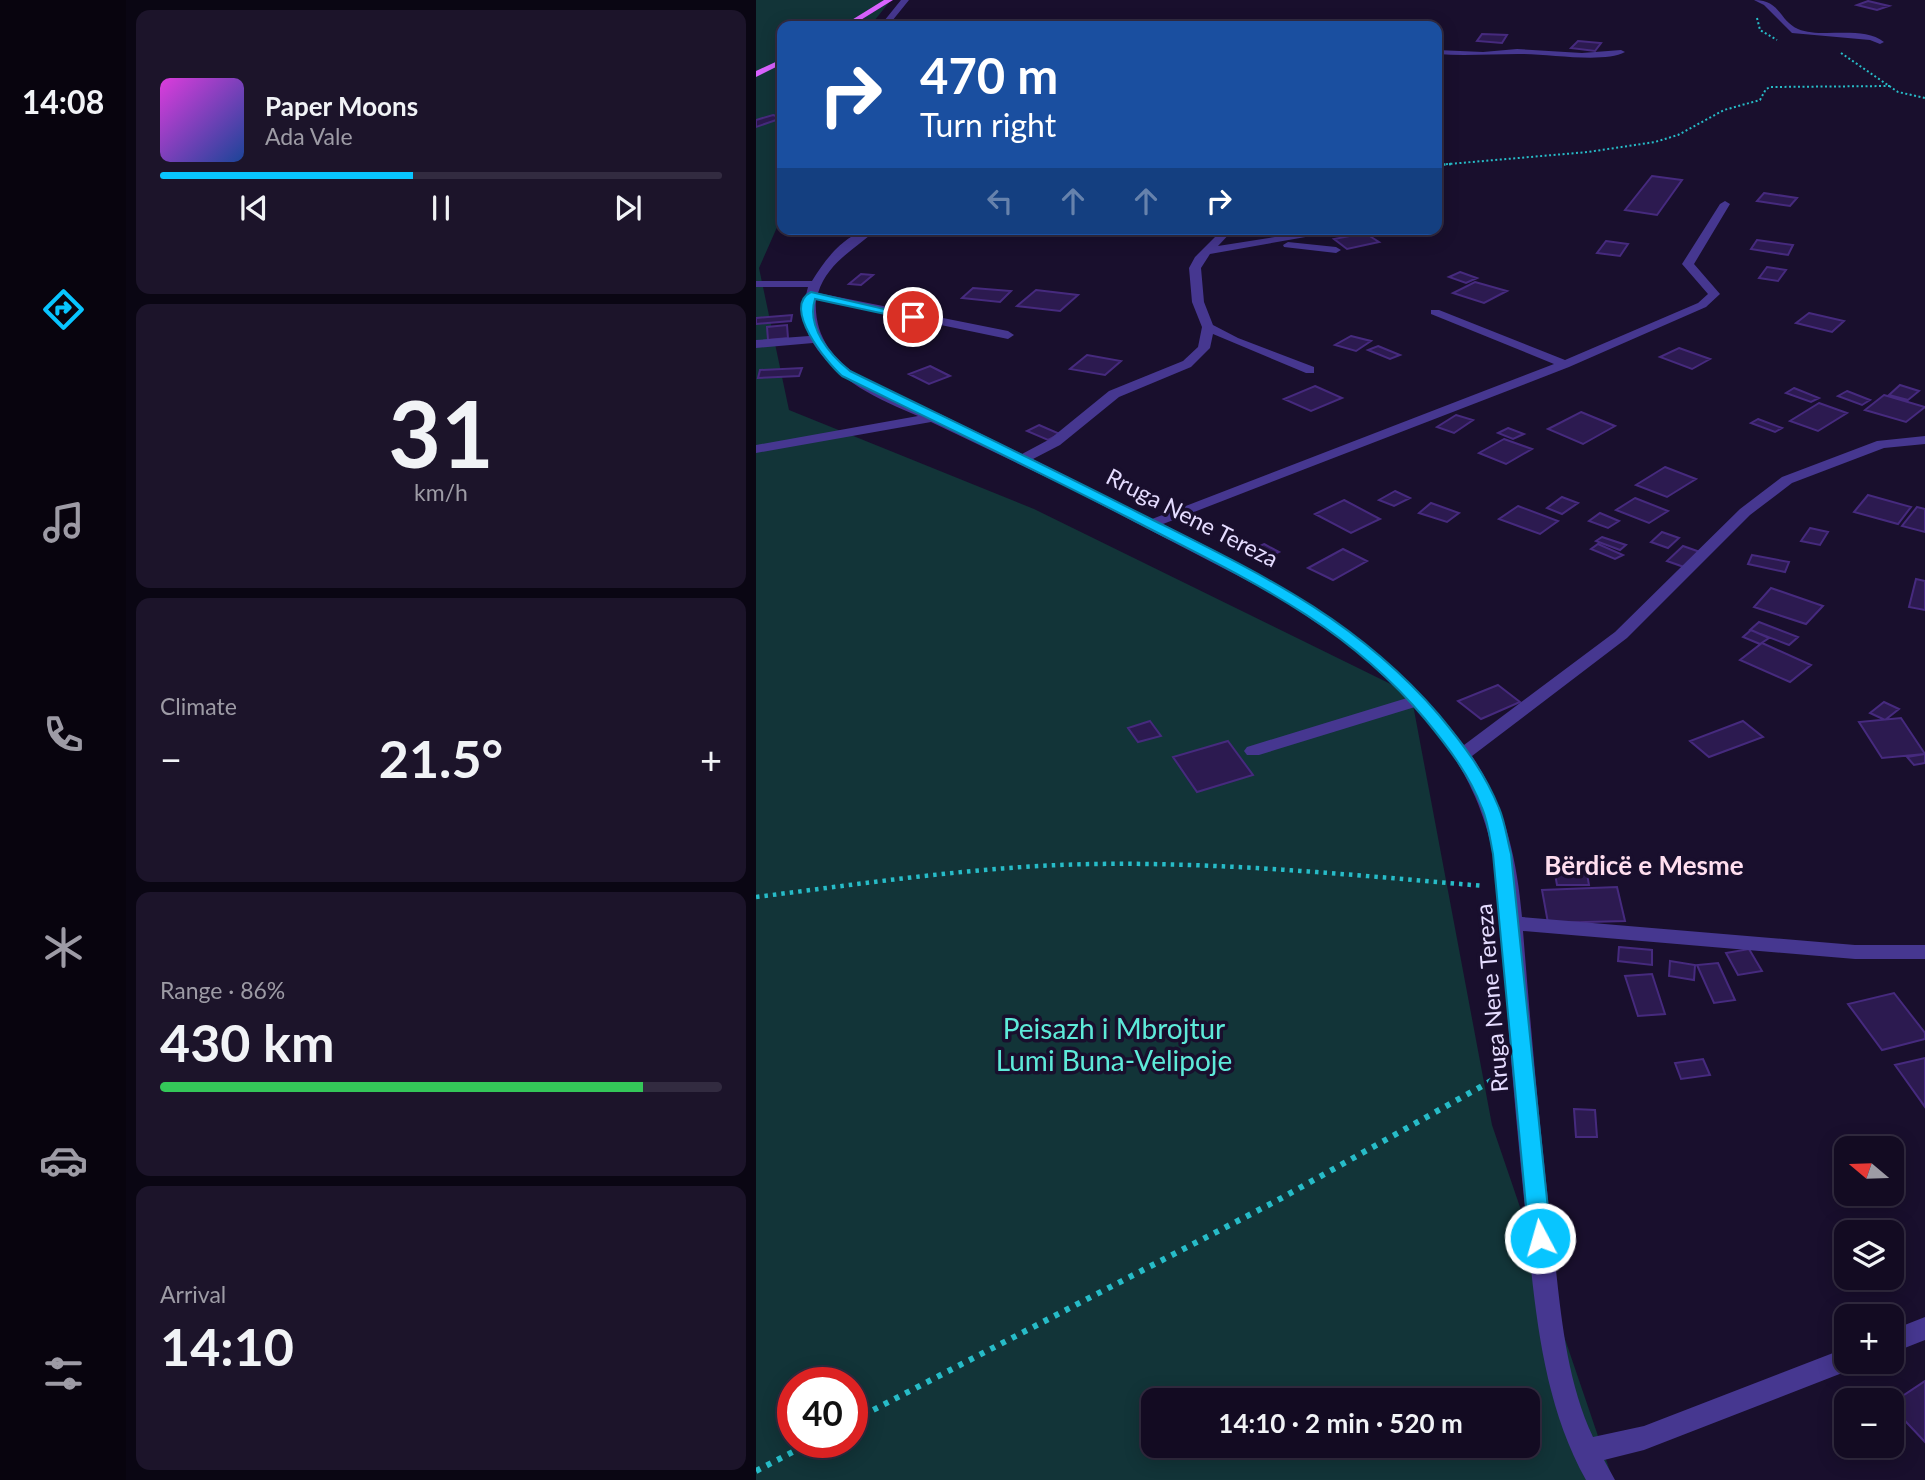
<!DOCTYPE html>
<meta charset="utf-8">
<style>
:root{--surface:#130b22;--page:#1c142a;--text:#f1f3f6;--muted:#9d9ba5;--line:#322b40;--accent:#08c5ff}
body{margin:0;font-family:Lato,sans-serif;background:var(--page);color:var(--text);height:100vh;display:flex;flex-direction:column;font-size:26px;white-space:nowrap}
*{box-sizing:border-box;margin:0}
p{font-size:23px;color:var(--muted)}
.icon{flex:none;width:38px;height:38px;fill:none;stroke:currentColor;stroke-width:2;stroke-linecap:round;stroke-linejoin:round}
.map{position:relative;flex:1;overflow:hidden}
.details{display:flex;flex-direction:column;gap:10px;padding:10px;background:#0a0613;width:630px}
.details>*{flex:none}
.top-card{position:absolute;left:21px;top:21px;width:665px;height:214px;border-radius:14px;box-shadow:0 4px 18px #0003,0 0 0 2px var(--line);background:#1a4fa0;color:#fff;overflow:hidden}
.needle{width:46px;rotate:289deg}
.tools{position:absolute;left:1078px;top:1136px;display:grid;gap:14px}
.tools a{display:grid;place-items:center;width:70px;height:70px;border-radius:14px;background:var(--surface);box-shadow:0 4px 18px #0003,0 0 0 2px var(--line);font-size:35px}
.speed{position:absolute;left:21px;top:1367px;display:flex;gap:14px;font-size:35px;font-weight:700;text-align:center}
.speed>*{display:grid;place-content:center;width:91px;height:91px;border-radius:50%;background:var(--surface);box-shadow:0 4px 18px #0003,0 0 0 2px var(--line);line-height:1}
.speed .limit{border:10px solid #d22;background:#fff;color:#111}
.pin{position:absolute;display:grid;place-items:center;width:60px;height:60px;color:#fff;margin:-30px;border:4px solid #fff;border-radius:50%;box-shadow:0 2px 7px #0007}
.me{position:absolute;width:77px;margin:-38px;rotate:354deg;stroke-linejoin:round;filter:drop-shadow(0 0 5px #0008)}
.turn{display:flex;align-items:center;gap:24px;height:147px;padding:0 28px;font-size:32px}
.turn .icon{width:91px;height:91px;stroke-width:2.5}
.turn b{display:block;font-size:49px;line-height:60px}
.lanes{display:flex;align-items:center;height:66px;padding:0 28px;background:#0003;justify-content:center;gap:35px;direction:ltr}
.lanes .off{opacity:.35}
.big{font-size:52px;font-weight:700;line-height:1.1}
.details .card{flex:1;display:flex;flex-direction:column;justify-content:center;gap:10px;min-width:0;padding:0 24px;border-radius:14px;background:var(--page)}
.details .dial{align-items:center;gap:0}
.dial b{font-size:91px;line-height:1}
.song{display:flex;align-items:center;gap:21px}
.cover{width:84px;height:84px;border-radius:10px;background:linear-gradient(135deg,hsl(300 70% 55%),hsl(220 70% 35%))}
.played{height:7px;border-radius:4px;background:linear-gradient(90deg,var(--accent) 45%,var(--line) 45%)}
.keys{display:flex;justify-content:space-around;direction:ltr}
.heat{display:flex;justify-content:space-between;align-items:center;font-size:38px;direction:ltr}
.charge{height:10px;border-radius:5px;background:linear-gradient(90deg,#34c759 86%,var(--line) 0)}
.trip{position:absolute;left:385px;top:1388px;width:399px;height:70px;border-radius:14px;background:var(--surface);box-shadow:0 4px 18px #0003,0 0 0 2px var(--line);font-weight:700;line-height:70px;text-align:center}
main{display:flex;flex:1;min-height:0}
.tab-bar{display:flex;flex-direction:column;width:126px;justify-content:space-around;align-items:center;background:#08040e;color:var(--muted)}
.tab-bar .icon{width:49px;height:49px}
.tab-bar .active{color:var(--accent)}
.tab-bar b{font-size:32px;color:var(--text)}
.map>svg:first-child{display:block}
.green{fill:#123438;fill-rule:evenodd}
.building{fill:#2c1a50;stroke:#462a7e;stroke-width:2}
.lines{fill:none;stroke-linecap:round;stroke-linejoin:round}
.path-far3{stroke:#27bcc8;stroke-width:2;stroke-dasharray:2 2.5;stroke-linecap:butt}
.path-far2{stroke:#27bcc8;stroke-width:2.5;stroke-dasharray:2.5 3.5;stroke-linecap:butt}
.path-far1{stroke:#27bcc8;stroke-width:4.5;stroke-dasharray:3.5 5;stroke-linecap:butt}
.path{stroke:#27bcc8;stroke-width:6;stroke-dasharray:5 7;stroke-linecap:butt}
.minor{fill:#463790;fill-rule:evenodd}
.major{fill:#d963ff;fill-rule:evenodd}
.route{fill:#08c5ff;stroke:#0580a6;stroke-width:2}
.labels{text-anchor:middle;stroke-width:7;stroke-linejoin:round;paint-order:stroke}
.street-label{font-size:23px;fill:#e5dcff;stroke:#190f2d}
.quarter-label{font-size:26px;font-weight:bold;fill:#ffdeef;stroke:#190f2d}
.near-park-label{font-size:28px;fill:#5dead9;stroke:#190f2d}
</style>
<main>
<nav class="tab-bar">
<b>14:08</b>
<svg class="icon active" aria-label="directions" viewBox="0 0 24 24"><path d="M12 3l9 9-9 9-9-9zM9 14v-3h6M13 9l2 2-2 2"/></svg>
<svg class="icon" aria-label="music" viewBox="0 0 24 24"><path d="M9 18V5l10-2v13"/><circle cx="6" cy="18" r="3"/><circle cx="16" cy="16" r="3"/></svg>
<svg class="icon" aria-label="phone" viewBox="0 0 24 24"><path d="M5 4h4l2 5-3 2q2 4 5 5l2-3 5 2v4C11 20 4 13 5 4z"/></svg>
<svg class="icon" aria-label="climate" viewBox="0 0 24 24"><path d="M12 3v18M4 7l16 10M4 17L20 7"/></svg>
<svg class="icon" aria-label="car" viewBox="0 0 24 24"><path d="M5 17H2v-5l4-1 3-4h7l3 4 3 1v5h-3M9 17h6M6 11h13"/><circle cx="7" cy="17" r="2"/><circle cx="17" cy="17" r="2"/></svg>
<svg class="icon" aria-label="filters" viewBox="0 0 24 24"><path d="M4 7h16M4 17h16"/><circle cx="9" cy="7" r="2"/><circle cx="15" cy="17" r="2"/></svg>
</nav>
<section class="details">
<div class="card">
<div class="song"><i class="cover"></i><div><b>Paper Moons</b><p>Ada Vale</p></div></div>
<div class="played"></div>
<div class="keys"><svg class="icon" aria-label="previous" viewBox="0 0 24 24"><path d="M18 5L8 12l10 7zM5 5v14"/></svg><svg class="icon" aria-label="pause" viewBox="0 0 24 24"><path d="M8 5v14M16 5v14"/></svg><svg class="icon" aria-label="next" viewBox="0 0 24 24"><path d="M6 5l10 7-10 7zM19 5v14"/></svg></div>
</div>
<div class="card dial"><b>31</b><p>km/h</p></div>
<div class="card"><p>Climate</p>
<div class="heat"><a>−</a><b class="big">21.5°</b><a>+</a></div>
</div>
<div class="card"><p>Range · 86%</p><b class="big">430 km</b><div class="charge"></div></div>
<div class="card"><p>Arrival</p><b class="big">14:10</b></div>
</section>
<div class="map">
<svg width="1169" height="1480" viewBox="0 0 1169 1480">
<rect width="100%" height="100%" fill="#190f2d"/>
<!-- green -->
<path class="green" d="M0,0H135L114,26H26V216L3,268L33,410L278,509L655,694L736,1125L857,1480H0ZM37,1382H96V1442H37ZM397,1400H772V1446H397Z"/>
<!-- building -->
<path class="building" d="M1112,1L1133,6L1121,10L1101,5Z
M726,34L751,35L746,43L721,41Z
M822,41L845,43L839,51L815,48Z
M17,115L26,118L0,127V120Z
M896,176L926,180L901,215L869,210Z
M1008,193L1041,198L1034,206L1001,201Z
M609,233L623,242L591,249L578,239Z
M1001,240L1037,245L1032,255L995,249Z
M850,241L872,244L864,256L841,253Z
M1011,267L1030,270L1022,281L1003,278Z
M704,272L721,278L710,283L693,277Z
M105,274L117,275L105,285L93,284Z
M719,282L751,291L728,303L697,293Z
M217,288L255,291L244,302L206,298Z
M280,290L322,295L304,311L261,306Z
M1053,313L1088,321L1076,332L1040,323Z
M36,315L35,321L0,324V318Z
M31,325L32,338L12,340L11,327Z
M595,336L615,341L600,351L579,345Z
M622,346L644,355L634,359L612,350Z
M923,348L954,359L936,369L904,357Z
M331,355L365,361L349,375L314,369Z
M174,366L194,376L173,384L153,374Z
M46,368L43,376L2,378L4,370Z
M1144,385L1163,391L1152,400L1133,395Z
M559,386L586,398L555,411L528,399Z
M1038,388L1063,398L1055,402L1030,393Z
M1091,391L1114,400L1106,405L1082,396Z
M1128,395L1169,407L1150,422L1109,410Z
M1063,403L1091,413L1062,431L1034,421Z
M825,412L859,426L827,444L792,429Z
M700,415L717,420L698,433L681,427Z
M1002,419L1026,428L1019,432L995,423Z
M283,425L304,434L292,440L271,431Z
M752,428L768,434L757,439L742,433Z
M748,439L776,449L750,464L723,453Z
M909,467L940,479L911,497L880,485Z
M639,491L654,498L638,506L623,500Z
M1112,495L1155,507L1142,524L1098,512Z
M806,497L822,503L806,514L791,508Z
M879,498L912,511L893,523L860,510Z
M588,500L624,519L595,533L559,514Z
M675,503L703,513L691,522L663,513Z
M762,506L802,521L784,534L743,519Z
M1161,507L1169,509V532L1146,526Z
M844,513L863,521L852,528L833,521Z
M1054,528L1072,532L1064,545L1045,541Z
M906,532L923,538L912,548L895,542Z
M846,537L870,545L864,550L840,541Z
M508,544L523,552L506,560L491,552Z
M842,544L867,555L859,559L835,549Z
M927,546L944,552L928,567L911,561Z
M587,549L611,561L577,580L552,568Z
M996,555L1033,562L1029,572L992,564Z
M1160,579L1169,581V610L1153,607Z
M1015,588L1067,606L1050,624L998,607Z
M1003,622L1042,637L1033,645L994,630Z
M995,630L1013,638L1004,644L987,637Z
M1006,643L1055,665L1034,682L984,660Z
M742,685L764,702L725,719L702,701Z
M1128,702L1143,709L1129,720L1114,713Z
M1145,718L1169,754L1126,758L1103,722Z
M394,721L405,736L382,742L372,728Z
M987,721L1007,737L953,757L934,741Z
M472,741L497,775L441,792L417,757Z
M1169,754V763L1158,765L1151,757Z
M798,868H830L833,885H801Z
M861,887L869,921L792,923L786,890Z
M863,947L896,950V965L862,961Z
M993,949L1006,971L982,975L970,953Z
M914,961L939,965L938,980L913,976Z
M962,963L979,1000L958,1003L941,965Z
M896,974L909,1014L882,1016L869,976Z
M1138,993L1169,1033V1039L1126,1050L1092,1004Z
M1169,1058V1107L1139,1065Z
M947,1059L954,1075L925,1079L919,1063Z
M818,1109L839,1110L841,1137H820Z
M1169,1381V1442L1136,1407V1403Z"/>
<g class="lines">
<!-- path-far3 -->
<path class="path-far3" d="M1001,18L1004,30L1021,40
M1085,53L1142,92L1169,98
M681,165L832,152L899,142L922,135L968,110L1004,100L1010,89L1015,87L1134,86"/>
<!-- path-far2 -->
<path class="path-far2" d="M681,165L695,164"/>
<!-- path-far1 -->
<path class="path-far1" d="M0,897C112,883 224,866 337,864C468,862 598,875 728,886"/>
<!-- path -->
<path class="path" d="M96,1421L522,1200L744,1076
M0,1471L56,1442"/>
<!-- minor -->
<path class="minor" d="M145,0H153L132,26H124Z
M998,0C1025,0 1023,21 1042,29C1065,39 1106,25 1128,42L1124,44L1114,40L1036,33L1008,5Z
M761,49L826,53L865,50L869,52C847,64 789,53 762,54C735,54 708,56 681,54V50L727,52Z
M969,201L974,204L938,264L964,294L950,307L813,367L407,524C527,585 625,635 708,745L859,632L984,509L1026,477L1121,441L1169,436V444L1128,448L1036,483L994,515L871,638L716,756C749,805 761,859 766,917L1099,945H1169V959H1099L767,931C775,1032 784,1133 796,1234C804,1302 808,1375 837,1437L888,1426L1090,1348V1362H1102L1099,1368L888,1450L848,1460L859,1480H830C786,1401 779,1309 770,1219C763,1149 756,1078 751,1007C743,884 749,806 659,707L503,755H491L488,751L491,747L651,698L596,647L521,596L313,488L175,422L0,453V445L162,416C122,399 81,381 57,343L0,348V340L53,336C47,318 47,305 52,287H0V281H56C70,258 92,229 121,229C98,250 72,262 62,293L252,331L258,335L252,339L60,299C55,370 133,391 184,414C211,427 239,441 266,454L294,439L353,391L427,361L442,347L446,327L436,302L433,268L439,257L467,229H478L462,246L569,229H595L454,254L445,268L448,302L457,325L482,338L558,367V373H550L457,334L454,348L435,367L363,397L304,445L277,459L396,519L798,364L675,314V310H683L809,360L942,303L952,294L926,264L964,204Z
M532,242L580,247L585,250L580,253L528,247L527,245Z
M1169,1317V1340L1136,1353V1330Z"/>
<!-- major -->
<path class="major" d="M128,0H137L95,26H86Z
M26,59V64L0,77V71Z"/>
</g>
<!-- route -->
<path class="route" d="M55,292L163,317L157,320L59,299C50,327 74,355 94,371C190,418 287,464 383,513C498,571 597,615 683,715C707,744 729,773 743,808C749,822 751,839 755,854L795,1238L792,1244L784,1247L776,1244L773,1238L737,854C734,839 732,822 726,808C713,774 692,747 669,719C586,620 486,577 375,519C279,470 182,423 86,376C71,363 25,307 55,292Z"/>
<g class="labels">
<!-- street labels -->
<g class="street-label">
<text transform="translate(436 518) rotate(27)" y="8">Rruga Nene Tereza</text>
<text transform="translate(736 998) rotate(-95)" y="8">Rruga Nene Tereza</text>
</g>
<!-- quarter labels -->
<g class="quarter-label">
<text x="888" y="875">Bërdicë e Mesme</text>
</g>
<!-- near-park labels -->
<g class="near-park-label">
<text x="358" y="1039">Peisazh i Mbrojtur<tspan x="358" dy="32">Lumi Buna-Velipoje</tspan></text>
</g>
</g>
</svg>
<div class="tools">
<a><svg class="needle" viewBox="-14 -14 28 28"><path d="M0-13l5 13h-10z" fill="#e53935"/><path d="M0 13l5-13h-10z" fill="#9d9ba5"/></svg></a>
<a><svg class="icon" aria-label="layers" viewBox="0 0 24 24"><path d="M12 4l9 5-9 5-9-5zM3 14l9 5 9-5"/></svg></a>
<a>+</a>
<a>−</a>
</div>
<div class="speed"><div class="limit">40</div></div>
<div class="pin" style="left:157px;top:317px;background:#d93025"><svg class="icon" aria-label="arrive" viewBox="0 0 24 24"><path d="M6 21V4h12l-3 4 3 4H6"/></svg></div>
<svg class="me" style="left:784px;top:1238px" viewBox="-20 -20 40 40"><circle r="17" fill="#08c5ff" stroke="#fff" stroke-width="3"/><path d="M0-11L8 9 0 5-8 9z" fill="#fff"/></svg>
<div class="trip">14:10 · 2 min · 520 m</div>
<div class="top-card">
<div class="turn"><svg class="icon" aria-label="right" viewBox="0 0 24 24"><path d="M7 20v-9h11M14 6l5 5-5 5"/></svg><div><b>470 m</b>Turn right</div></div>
<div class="lanes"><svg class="icon off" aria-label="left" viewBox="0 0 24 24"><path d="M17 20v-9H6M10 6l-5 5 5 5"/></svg><svg class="icon off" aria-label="ahead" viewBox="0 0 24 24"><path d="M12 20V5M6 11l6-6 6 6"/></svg><svg class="icon off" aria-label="ahead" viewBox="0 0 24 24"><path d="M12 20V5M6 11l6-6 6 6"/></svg><svg class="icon" aria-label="right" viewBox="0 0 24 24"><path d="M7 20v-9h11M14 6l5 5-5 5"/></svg></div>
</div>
</div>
</main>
